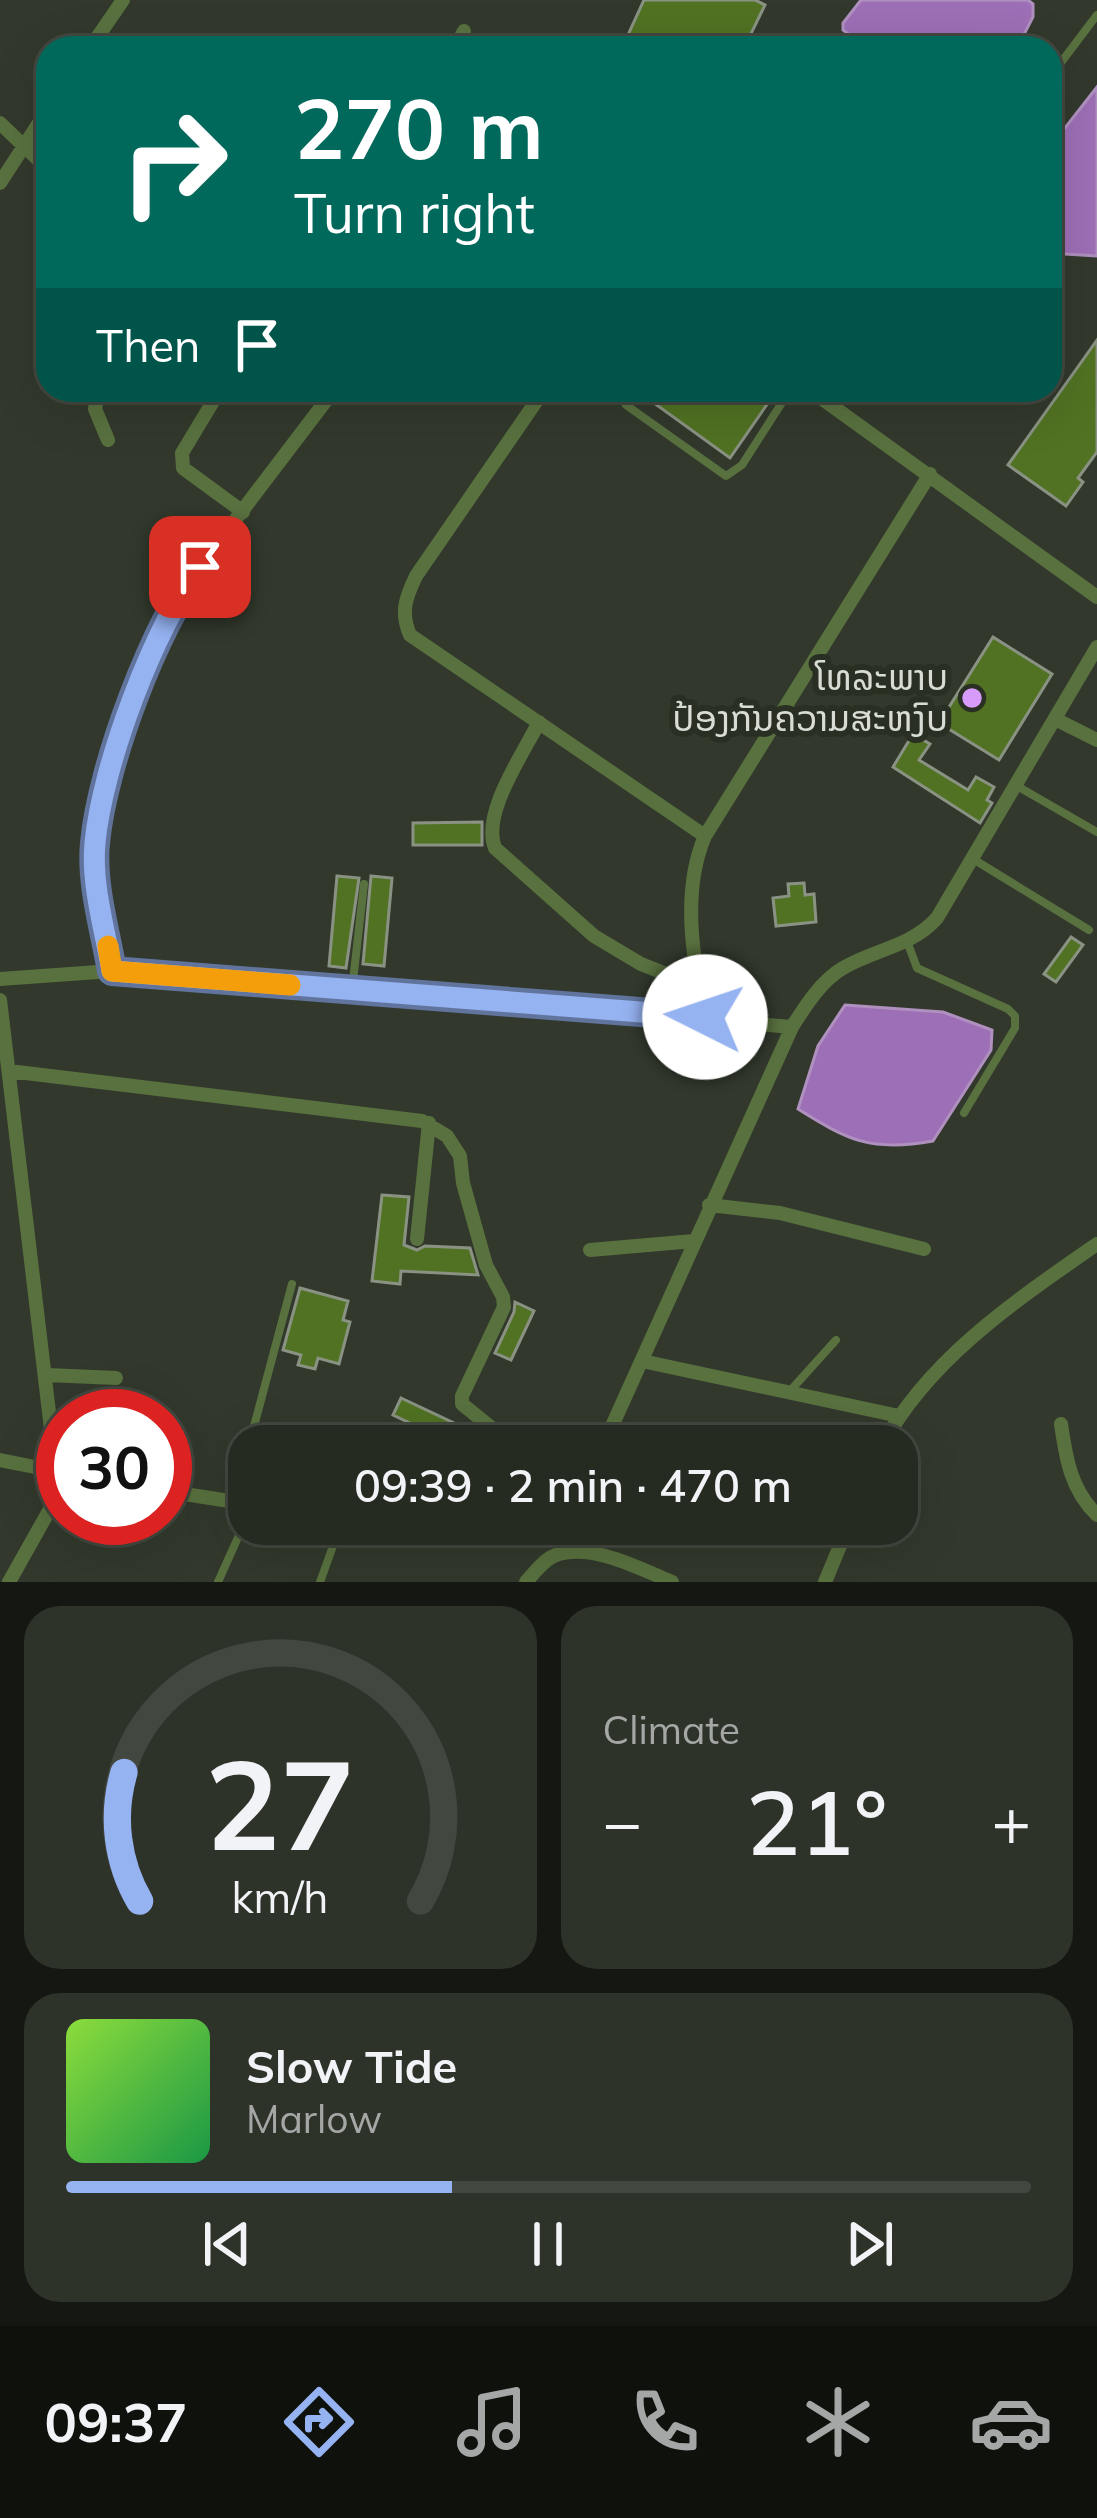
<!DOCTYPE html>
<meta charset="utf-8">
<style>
:root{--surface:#262b21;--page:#2e332a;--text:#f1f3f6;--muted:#a4a7a5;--line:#42473f;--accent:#95b2f1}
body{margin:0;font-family:Mulish,"Noto Sans Lao",sans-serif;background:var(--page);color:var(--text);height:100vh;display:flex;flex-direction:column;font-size:45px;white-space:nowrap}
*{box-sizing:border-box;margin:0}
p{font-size:39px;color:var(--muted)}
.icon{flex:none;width:66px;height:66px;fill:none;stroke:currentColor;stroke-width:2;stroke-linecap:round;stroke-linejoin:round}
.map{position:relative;height:1582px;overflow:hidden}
.drawer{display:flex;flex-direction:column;gap:24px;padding:24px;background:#151812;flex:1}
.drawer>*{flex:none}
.top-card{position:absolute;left:36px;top:36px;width:1026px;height:366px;border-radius:36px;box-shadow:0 12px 48px #0002,0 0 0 3px var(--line);background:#00695c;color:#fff;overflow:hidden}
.speed{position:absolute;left:36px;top:1389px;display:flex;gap:24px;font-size:60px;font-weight:700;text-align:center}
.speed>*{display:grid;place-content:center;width:156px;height:156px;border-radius:50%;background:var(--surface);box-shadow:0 12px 48px #0002,0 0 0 3px var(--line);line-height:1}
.speed .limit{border:18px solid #d22;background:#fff;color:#111}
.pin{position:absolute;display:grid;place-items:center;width:102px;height:102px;color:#fff;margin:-51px;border-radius:24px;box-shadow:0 6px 18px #0006}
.me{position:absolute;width:132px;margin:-66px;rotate:274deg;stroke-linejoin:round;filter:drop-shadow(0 0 9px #0008)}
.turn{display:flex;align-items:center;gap:42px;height:252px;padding:0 60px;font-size:54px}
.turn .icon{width:156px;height:156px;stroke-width:2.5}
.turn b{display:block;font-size:84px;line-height:102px}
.then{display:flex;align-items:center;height:114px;padding:0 60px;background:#0003;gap:24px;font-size:45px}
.big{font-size:90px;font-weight:600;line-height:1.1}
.drawer .card{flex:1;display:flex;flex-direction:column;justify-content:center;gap:18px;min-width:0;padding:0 42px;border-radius:36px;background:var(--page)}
.drawer .dial{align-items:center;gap:0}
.dial svg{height:312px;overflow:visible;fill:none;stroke:var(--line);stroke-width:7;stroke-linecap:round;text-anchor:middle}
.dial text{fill:var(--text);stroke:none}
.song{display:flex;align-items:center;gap:36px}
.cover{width:144px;height:144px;border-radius:18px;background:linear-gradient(135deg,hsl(90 70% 55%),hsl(140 70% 35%))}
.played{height:12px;border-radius:6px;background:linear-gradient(90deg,var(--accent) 40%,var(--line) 40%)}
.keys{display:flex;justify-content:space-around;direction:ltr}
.heat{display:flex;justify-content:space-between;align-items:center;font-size:66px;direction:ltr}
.drawer .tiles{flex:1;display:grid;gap:24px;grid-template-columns:1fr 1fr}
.card:last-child{grid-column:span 2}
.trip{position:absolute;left:228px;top:1425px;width:690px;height:120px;border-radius:36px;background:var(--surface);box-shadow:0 12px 48px #0002,0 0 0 3px var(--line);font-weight:600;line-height:120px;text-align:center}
.tabs{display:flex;height:192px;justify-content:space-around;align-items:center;background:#0f110d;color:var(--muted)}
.tabs .icon{width:84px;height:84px}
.tabs .active{color:var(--accent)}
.tabs b{font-size:54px;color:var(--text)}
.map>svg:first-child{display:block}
.water{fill:#9d6fb6;stroke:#af90bf;stroke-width:3}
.building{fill:#507222;stroke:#8a9283;stroke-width:3}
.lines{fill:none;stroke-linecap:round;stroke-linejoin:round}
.service{stroke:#59713f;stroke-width:8}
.minor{stroke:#59713f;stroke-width:14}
.route-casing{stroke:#61749d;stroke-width:30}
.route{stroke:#95b2f1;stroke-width:21}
.slow{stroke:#f59e0b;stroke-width:21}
.poi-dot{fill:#d79bf9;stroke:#292f22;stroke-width:4.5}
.labels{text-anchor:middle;stroke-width:12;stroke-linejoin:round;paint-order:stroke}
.poi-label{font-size:36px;fill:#d8dcd4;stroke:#292f22;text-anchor:end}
</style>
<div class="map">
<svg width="1097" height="1582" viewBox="0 0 1097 1582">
<rect width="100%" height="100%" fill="#32392c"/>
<!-- water -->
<path class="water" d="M861,0H1028L1033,4V17L1017,48H867L843,30V23Z
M1097,87V256L1050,253V147Z
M845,1005L943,1012L992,1030L991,1050L933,1141C872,1152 849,1141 798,1109L818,1046Z"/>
<!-- building -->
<path class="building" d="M644,0H755L765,5L744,48H622Z
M1097,340V452L1078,478L1083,482L1066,506L1008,465Z
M636,390H777L730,458Z
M993,637L1052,674L999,760L939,723Z
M913,734L930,744L919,760L968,790L976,777L994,787L987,800L992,803L980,823L893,767Z
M482,822V845H413V823Z
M337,876L359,878L346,968L329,966Z
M371,876L392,878L384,966L363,964Z
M804,883L805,895L814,894L816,922L776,926L773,898L789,896L788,884Z
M1071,937L1083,945L1056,982L1044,974Z
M382,1195L409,1197L404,1245L417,1250L425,1246L470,1248L478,1275L401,1271L400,1284L372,1281Z
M300,1288L348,1301L343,1320L350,1322L339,1364L318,1358L315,1369L298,1365L301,1355L283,1350Z
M515,1302L534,1311L511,1360L495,1353L514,1312Z
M401,1398L454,1423L446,1440L393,1415Z"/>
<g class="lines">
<!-- service -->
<path class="service" d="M1050,77L1097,15
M628,390L623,400L626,405L726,476L742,465L790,390
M1017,786L1097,832
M973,859L1089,930
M907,941L917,968L1008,1009L1015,1016V1028L964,1113
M352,990L364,884
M790,1391L836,1340
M234,1501L292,1284
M218,1582L249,1513
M320,1582L341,1524"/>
<!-- minor -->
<path class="minor" d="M90,48L123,0
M455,48L464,31
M0,123L48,169
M0,183L48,109
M98,390L95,409L108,440
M220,390L182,453L183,468L243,512
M544,390L416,576C406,597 400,612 410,635L705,836
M810,390L1097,597
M1055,719L1097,740
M539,722C523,754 481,814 495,848L594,936L641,964L699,987
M112,971L94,865L95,839L125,727L179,594L334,390
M0,979L112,971L792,1027
M0,1000L56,1471
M705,1017C693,959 681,892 705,836L930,474
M9,1071L422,1121L447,1136L460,1156L463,1183L486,1265L503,1297L504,1307L462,1396V1404L514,1446
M709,1205L780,1213L924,1249
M417,1239L429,1123
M590,1250L694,1241
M642,1361L899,1416
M47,1375L116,1378
M1061,1424C1066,1459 1071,1490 1097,1515
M603,1446L792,1027C806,1005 821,981 843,968C875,949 911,947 937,918L1097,647
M882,1446C928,1359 1018,1299 1097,1244
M0,1460L60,1472
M165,1491L249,1504
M435,1524L560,1538
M9,1582L63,1486
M526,1582C534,1573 544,1559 556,1555C592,1543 639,1568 672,1582
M825,1582L849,1524"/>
</g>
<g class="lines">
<!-- route casing -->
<g class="route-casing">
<path id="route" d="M200,567C154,627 102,766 95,843C91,884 105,930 112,971L705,1017"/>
</g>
<!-- route -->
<use href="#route" class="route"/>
<!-- slow -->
<path class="slow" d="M108,946L112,971L290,985"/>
</g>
<!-- markers -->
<circle class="poi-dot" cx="972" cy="698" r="12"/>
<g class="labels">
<!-- poi labels -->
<g class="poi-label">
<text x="948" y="690">ໂທລະພາບ<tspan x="948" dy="41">ປ້ອງກັນຄວາມສະຫງົບ</tspan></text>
</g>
</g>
</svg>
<div class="speed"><div class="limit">30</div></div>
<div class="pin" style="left:200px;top:567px;background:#d93025"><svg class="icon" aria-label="arrive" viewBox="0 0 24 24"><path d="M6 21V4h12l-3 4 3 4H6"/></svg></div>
<svg class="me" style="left:705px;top:1017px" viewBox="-20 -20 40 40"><circle r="19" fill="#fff"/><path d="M0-13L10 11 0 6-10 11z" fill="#95b2f1"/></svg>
<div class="trip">09:39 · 2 min · 470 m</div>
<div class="top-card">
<div class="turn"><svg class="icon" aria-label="right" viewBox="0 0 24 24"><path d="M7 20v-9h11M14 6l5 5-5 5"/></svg><div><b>270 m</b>Turn right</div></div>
<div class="then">Then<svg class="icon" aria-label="arrive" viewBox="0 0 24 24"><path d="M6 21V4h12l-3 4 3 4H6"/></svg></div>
</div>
</div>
<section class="drawer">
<div class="tiles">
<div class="card dial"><svg viewBox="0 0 100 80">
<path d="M14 69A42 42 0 1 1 86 69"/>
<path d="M14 69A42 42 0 0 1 10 36" stroke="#95b2f1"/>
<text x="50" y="56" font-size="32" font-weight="700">27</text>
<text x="50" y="72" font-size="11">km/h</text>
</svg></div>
<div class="card"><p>Climate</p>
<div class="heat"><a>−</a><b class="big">21°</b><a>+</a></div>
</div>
<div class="card">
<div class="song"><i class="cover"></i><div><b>Slow Tide</b><p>Marlow</p></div></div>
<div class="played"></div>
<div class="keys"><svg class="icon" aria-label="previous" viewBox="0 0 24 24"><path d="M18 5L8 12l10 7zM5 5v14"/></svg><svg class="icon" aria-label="pause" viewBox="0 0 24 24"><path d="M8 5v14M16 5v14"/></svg><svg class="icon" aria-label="next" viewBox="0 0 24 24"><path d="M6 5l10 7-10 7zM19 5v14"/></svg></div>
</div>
</div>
</section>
<nav class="tabs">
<b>09:37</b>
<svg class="icon active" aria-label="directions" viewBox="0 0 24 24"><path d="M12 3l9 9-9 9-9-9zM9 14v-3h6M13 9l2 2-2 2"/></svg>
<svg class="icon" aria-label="music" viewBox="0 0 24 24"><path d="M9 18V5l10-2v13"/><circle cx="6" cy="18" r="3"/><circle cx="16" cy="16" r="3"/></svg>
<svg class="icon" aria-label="phone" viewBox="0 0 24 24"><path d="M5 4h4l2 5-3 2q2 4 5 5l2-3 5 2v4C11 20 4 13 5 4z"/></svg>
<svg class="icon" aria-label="climate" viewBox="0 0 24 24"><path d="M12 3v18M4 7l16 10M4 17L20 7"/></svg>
<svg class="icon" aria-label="car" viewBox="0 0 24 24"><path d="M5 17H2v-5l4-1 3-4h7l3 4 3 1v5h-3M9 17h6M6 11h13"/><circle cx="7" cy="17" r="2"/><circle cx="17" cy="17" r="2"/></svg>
</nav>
